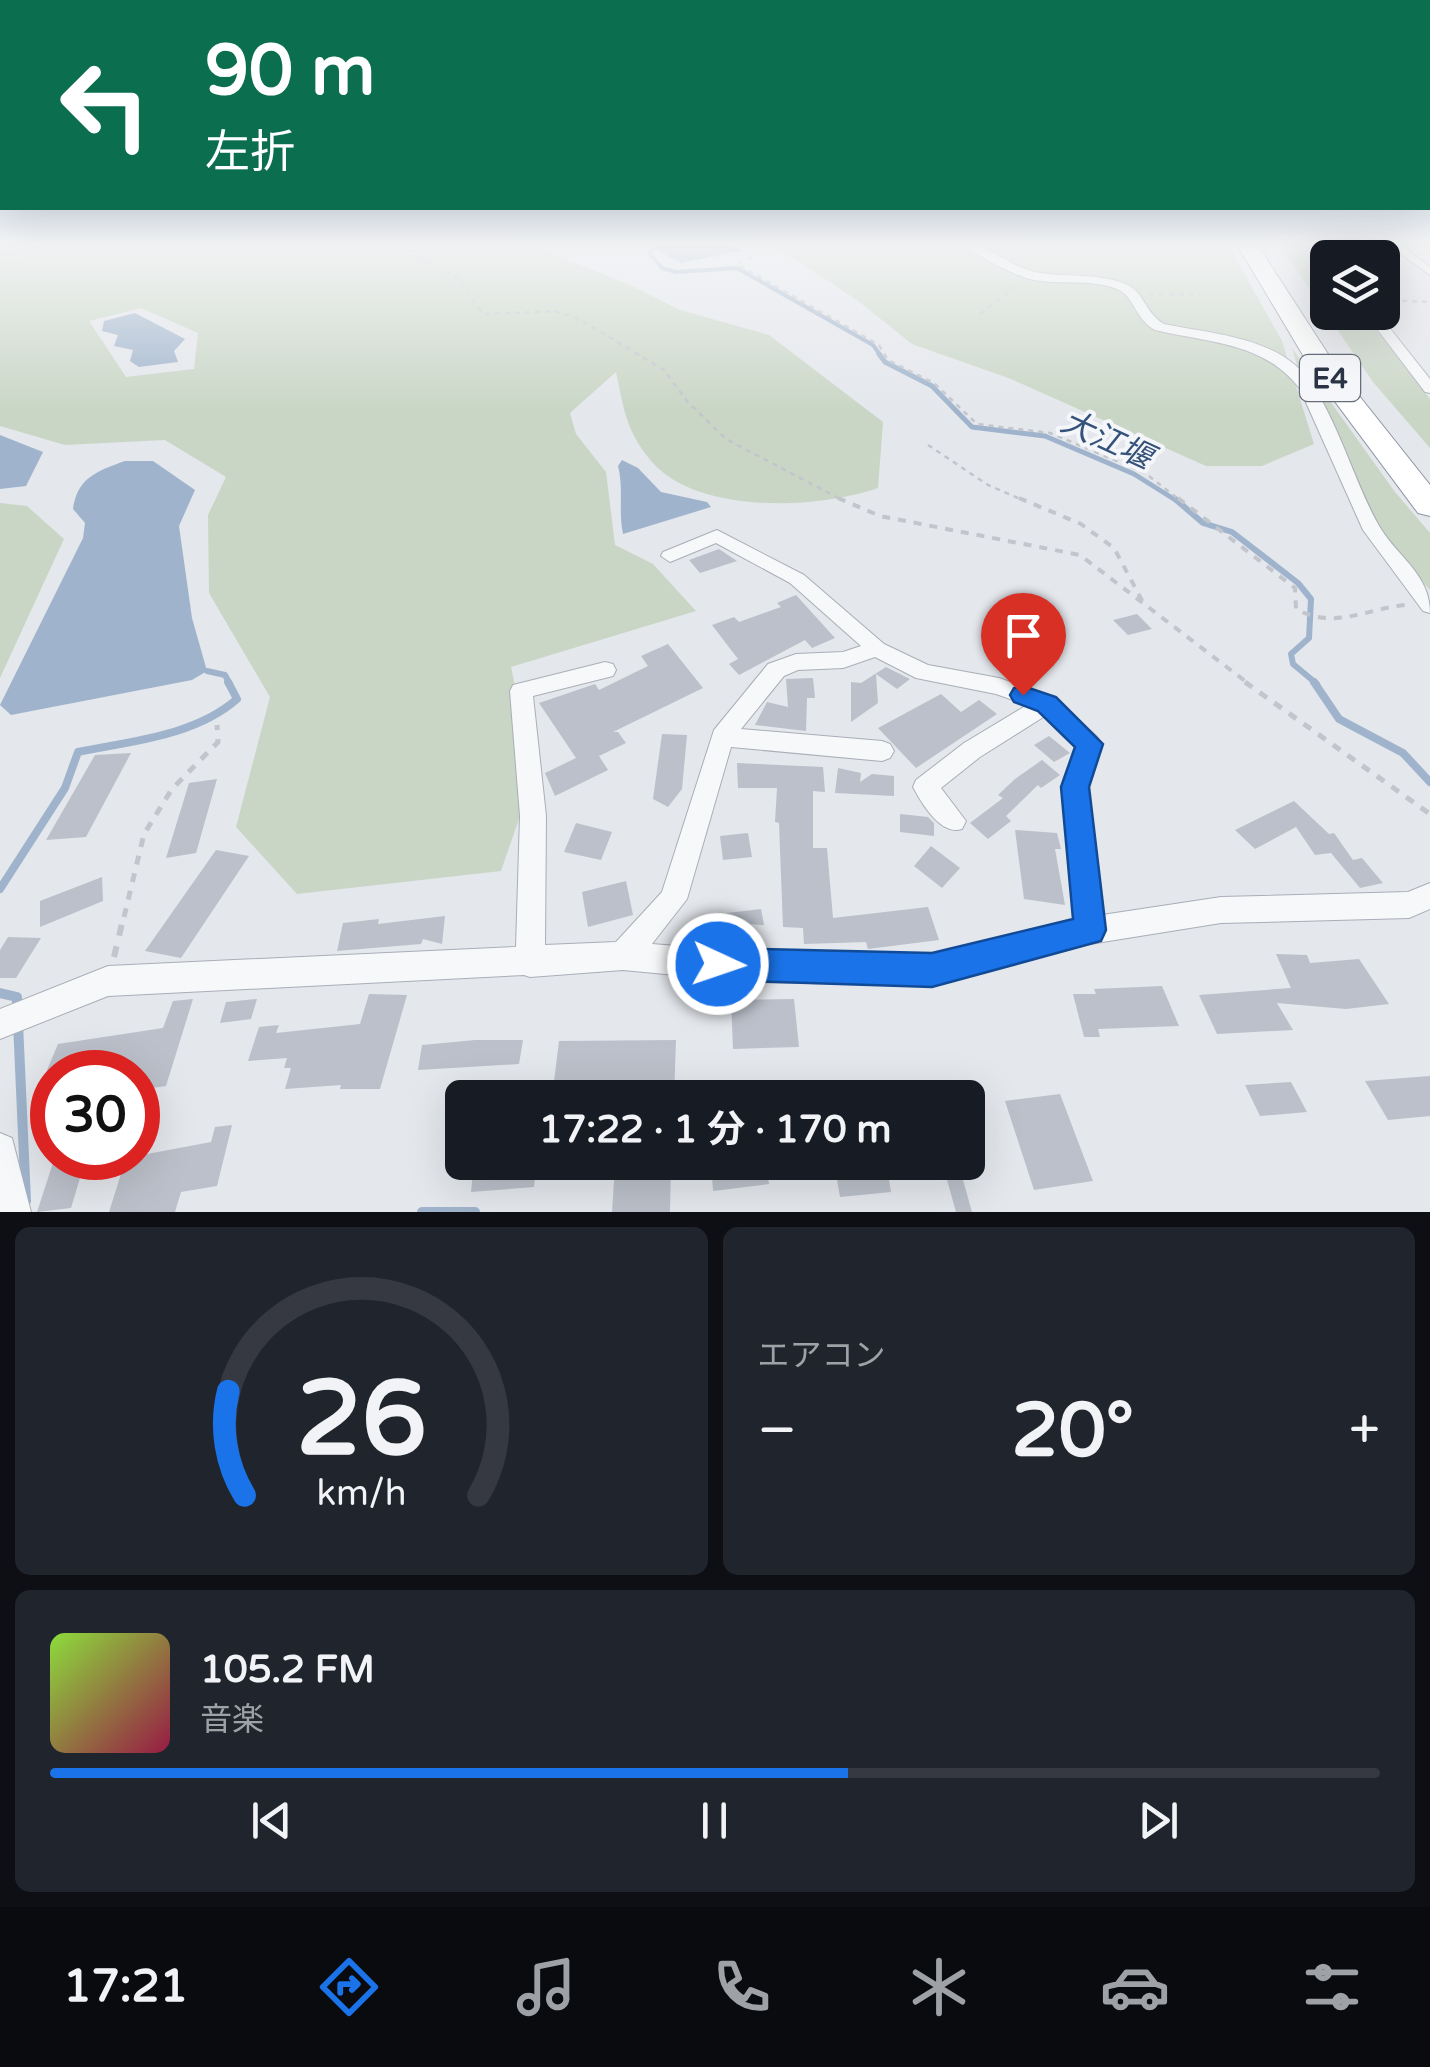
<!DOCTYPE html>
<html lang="ja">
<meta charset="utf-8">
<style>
:root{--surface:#171b24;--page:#20242c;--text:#f1f3f6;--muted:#9ea1a6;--line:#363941;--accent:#1a73e8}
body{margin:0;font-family:"Varela Round","Noto Sans JP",sans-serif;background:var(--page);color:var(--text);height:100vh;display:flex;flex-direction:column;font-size:38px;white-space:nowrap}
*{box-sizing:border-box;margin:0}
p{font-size:32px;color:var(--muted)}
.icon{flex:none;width:55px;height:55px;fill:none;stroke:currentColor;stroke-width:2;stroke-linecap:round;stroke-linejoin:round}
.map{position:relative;height:1212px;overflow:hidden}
.sheet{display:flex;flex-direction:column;gap:15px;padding:15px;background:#0d0f14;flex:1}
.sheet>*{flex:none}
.top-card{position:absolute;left:0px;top:0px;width:1430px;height:210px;box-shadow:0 10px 40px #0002;background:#0b6e4f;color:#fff;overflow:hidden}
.tools{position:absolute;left:1310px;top:240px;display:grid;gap:20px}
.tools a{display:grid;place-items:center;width:90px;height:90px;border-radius:15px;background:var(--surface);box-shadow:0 10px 40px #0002;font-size:50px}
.speed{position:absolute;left:30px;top:1050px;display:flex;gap:20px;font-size:50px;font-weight:700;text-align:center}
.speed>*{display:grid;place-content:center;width:130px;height:130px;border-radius:50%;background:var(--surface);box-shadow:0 10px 40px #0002;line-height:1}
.speed .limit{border:15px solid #d22;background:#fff;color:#111}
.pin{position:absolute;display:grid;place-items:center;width:85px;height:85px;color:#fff;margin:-102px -42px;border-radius:50% 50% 50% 0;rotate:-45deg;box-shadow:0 0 10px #0007}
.pin .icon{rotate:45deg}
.me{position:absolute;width:110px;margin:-55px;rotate:93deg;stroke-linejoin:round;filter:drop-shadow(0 0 8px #0008)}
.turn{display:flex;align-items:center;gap:35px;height:210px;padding:0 40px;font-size:45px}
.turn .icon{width:130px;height:130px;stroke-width:2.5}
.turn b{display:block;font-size:70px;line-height:85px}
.big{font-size:75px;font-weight:700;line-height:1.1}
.sheet .tile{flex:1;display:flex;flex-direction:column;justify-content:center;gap:15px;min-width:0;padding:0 35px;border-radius:15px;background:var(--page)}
.sheet .dial{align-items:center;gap:0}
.dial svg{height:260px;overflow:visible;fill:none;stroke:var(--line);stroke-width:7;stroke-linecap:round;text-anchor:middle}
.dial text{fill:var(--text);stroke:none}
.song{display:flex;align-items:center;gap:30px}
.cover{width:120px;height:120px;border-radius:15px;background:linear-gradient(135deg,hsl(90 70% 55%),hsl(340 70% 35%))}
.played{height:10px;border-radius:5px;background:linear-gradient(90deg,var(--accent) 60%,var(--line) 60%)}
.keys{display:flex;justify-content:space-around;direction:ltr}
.heat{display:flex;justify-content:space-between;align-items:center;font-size:55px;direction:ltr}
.sheet .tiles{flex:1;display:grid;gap:15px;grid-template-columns:1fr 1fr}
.tile:last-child{grid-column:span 2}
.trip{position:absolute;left:445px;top:1080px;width:540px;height:100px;border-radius:15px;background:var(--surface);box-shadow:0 10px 40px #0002;font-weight:700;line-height:100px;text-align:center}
.menu{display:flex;height:160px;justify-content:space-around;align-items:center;background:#090b0e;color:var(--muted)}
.menu .icon{width:70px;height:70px}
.menu .current{color:var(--accent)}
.menu b{font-size:45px;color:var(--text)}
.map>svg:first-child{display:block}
.green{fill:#c9d6c5;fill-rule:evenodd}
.water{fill:#9fb4cc}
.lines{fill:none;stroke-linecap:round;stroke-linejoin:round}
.stream-far4{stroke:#9fb4cc;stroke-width:4}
.stream-far3{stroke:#9fb4cc;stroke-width:5}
.stream-far2{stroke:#9fb4cc;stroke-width:6}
.stream-far1{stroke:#9fb4cc;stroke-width:8}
.stream{stroke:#9fb4cc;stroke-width:10}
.building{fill:#bbc0ca}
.minor-casing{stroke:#a9aeb7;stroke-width:2}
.motorway-casing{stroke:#8b94a3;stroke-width:2}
.path-far3{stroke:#c2c5cb;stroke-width:2.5;stroke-dasharray:5 5;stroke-linecap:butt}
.path-far2{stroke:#c2c5cb;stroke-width:4;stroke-dasharray:8 8;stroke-linecap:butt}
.path-far1{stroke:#c2c5cb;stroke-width:5;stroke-dasharray:9 9;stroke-linecap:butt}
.path{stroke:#c2c5cb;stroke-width:6;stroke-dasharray:11 11;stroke-linecap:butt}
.minor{fill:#f7f8fa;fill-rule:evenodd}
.motorway{fill:#fff;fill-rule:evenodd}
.route{fill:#1a73e8;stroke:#114b97;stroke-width:2.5}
.labels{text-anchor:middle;stroke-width:8;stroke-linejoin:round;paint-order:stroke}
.shield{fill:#f4f6f9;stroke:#676e7b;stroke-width:2.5}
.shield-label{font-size:28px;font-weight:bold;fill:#2b3445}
.water-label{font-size:32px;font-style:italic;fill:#34527a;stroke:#f4f6f9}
</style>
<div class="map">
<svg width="1430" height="1212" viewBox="0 0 1430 1212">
<rect width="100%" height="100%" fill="#e4e7ec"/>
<!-- green -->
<path class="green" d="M0,241H521L630,285L680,310L769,335L883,422L878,488C817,509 699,515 652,462C625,430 624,408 616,372L570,413L576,434L606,472L615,545L653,564L696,611L511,667L534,775L501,871L297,894L236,827L270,697L209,593L208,515L226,477L165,440L65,445L0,426ZM141,308L198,333L194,369L126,377L89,321Z
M755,241H1226L1282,341L1314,444L1262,466H1206L1011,379L912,344L857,300L779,249Z
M1277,241H1316L1327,260L1328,312L1363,313L1430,399V448L1373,382Z
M1292,348L1395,492L1430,533V590L1381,532L1332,425L1298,369Z
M0,503L27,506L64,539L0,678Z"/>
<!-- water -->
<path class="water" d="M651,241H711L744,250L681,263L653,248Z
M135,313L185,339L174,351L178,362L139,367L130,361L133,350L114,346L118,335L102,331L104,321Z
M0,435L43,452L26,486L0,489Z
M622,460L638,468L661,492L707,502L711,507L623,534C618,510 624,490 618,466Z
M125,461H153L195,490L179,526L192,618L207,671L192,680L11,715L0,705L83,538L85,523L73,509C77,478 97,471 125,461Z"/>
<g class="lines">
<!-- stream-far4 -->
<path class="stream-far4" d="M653,248L649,252L662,268L676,272L737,268L873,345L881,356"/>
<!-- stream-far3 -->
<path class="stream-far3" d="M879,354L885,362L932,386L972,427L1045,436L1134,474L1177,501"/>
<!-- stream-far2 -->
<path class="stream-far2" d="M1174,498L1203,523L1232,532L1298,583L1311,599L1309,638L1291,654L1293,664L1317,684
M207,671L225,675L230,684"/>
<!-- stream-far1 -->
<path class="stream-far1" d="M1314,682L1339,719L1403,753L1430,782
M0,889L65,788L78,752C131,741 195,736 237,699L228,682"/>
<!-- stream -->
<path class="stream" d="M0,993L17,997V1006
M18,1023L26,1201
M422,1212H475"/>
</g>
<!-- building -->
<path class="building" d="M719,549L737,561L700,573L689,560Z
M796,595L835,638L812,648L805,640L739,675L729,664L738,659L712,625L734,617L739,622L781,607L777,603Z
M1137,614L1152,629L1128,635L1113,620Z
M668,644L703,688L613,732H618L626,743L599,756L608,770L555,796L545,773L576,758L539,703L595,684L599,690L648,666L641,656Z
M886,667L910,679L897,689L876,674L878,703L851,722V682L861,683Z
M813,678L815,698H807L806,731L755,725L767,702L788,707L786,679Z
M941,694L961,712L979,700L997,714L916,768L878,728Z
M662,734L687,735L682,789L668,807L653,799Z
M1049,736L1070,753L1054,762L1034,745Z
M131,753L86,837L46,840L95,755Z
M1042,760L1060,775L1041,788L1038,785L1006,816L1011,821L988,839L970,823L1003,798L998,795L1015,779Z
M737,763L823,767L825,792L813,791V848H827L833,918L928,907L939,940L868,949L866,942L804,944L803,928L783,927L779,823L775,822L777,788H738Z
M838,768L861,773L860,782L872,774L894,776V796L835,793Z
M217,779L196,853L166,858L189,783Z
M1294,801L1329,834L1334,833L1353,860L1362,858L1383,883L1360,888L1331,853L1315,855L1296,827L1255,849L1235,830Z
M900,814L928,817L934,823V836L900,832Z
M576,823L612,832L601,860L564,852Z
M1015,830L1057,833L1061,849H1055L1065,905L1024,899Z
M748,833L752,857L723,860L720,836Z
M931,846L960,868L942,888L914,866Z
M216,850L249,856L181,958L145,951Z
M102,877L103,901L40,927V901Z
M626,881L633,915L588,927L582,892Z
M761,909L764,925L743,924L744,937L705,941L702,916Z
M445,916L442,944L423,939L421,944L337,951L343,923L379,919L378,924Z
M8,937L41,938L16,978H0V950Z
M1276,954L1307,955L1310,963L1359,959L1389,1004L1346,1009L1277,1003L1293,1030L1217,1034L1199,995L1291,988Z
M1162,986L1179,1026L1098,1029L1100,1037H1084L1073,994H1096L1094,989Z
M369,994L407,995L380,1089H340L341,1085L285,1089L291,1068H284L287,1058L248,1061L259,1027L279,1025L276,1033L360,1024Z
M193,999L166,1086L138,1090V1072H52V1105L31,1108L58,1044L163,1028L173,1001Z
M257,999L251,1019L220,1023L226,1002Z
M794,999L799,1047L733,1049L731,1000Z
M475,1040H523L519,1064L418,1070L422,1045Z
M676,1040L674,1098H552L559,1041Z
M1430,1076V1116L1388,1120L1365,1081Z
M1291,1082L1307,1112L1260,1116L1245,1085Z
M1060,1094L1093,1181L1034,1190L1005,1101Z
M232,1125L217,1186L181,1192L175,1212H109L126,1158L211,1142L215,1127Z
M86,1158L71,1208L37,1212L53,1163Z
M474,1162H536L534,1187L471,1192Z
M711,1162H766L769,1184L713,1191Z
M834,1162H886L891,1192L840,1197Z
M942,1162H958L972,1212H956Z
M671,1164L670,1212H612L615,1166Z"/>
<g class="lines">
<!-- minor casing -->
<g class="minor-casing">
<path id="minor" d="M957,241C986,241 1007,266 1035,272C1065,278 1099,272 1128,285C1144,293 1146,314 1164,324C1207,333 1261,336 1295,365C1332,396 1354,486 1381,529C1400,559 1430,575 1430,613L1423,611L1363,530L1300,389C1264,342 1210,343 1155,330C1135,319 1134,297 1119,290C1091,277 1056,287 1026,278C1004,270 975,255 957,241Z
M1316,241H1326L1337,258L1328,260Z
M1383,241H1395L1430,267V275Z
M1364,312H1377L1430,379V393L1425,392Z
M717,530L804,575L884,644L928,665L999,678L1055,698L1097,737L1101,744L1087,787L1102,915L1221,897L1408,892L1430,883V909L1409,918L1221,923L1090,944L932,985L750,982L623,970L530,977L524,975L108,996L0,1039V1009L108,966L516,947L520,816L510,691L513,685L605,662L613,664L616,670L613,676L533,696L546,816L545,945L616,942L662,892L714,730L768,664L796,654L843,652L861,646L790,583L716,543L670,562L661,556L663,552ZM875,657L916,678L996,694L1027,705L964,743L916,780L913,787C922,804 941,836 962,829L966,821L941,788L980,757L1045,716L1076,746L1063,787L1075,920L932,955L750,952L652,944L687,899L731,747L882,761L890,758L894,751L890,744L882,741L741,729L784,676L798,670L843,668Z
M0,1133L12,1138L31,1212H0Z"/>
</g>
<!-- motorway casing -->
<g class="motorway-casing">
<path id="motorway" d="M1235,241H1255L1337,368L1430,485V516L1418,513L1313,372Z"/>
</g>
<!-- path-far3 -->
<path class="path-far3" d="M407,241L422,259L458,278L483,314L554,311L579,319L664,370L687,401L726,439L844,501
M752,257L737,264L879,345L888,360L934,383L977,424L1050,433L1145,473L1181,501
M1149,294L1201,295
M1382,300L1430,302
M980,314L1018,284
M928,445L988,485L1025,501"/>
<!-- path-far2 -->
<path class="path-far2" d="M838,498L880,516L1080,555L1249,684
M1019,498L1081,524L1114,548L1145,606
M1178,498L1295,588L1296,609C1335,630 1365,609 1405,605"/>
<!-- path-far1 -->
<path class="path-far1" d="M1245,682L1430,814
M124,917L144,834L172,789L218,742L217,725"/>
<!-- path -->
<path class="path" d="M114,957L124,915"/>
<!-- minor -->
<use href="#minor" class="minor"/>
<!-- motorway -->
<use href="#motorway" class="motorway"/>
</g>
<!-- sky -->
<linearGradient id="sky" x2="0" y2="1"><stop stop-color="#8bb4dd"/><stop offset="0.59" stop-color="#f3f4f6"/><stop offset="1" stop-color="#f3f4f6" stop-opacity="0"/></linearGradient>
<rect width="1430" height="411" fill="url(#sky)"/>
<!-- route -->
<path class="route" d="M1023,686L1056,697L1103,744L1089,787L1106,930L1101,941L932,987L718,980L706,976L701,964L706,952L718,948L932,953L1073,919L1061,787L1075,747L1038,711L1014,702L1010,695L1014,688Z"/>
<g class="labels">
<!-- shield labels -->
<rect class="shield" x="1300" y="355" width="60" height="46" rx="8"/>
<g class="shield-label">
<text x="1330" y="388">E4</text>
</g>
<!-- water labels -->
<g class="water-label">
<text transform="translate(1107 439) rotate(25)" y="11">大江堰</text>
</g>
</g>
</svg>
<div class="tools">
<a><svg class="icon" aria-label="layers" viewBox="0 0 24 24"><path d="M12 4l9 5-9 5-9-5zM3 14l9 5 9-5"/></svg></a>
</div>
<div class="speed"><div class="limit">30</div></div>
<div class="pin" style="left:1023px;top:695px;background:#d93025"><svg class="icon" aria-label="arrive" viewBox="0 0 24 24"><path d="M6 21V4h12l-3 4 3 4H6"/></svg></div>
<svg class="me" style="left:718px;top:964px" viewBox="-20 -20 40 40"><circle r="17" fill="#1a73e8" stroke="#fff" stroke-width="3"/><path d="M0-11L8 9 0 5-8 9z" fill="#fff"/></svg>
<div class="trip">17:22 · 1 分 · 170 m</div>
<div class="top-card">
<div class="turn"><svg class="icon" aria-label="left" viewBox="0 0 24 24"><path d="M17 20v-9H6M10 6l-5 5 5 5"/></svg><div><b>90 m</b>左折</div></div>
</div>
</div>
<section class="sheet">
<div class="tiles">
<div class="tile dial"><svg viewBox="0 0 100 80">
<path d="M14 69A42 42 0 1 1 86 69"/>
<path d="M14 69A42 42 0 0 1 9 37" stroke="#1a73e8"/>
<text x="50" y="56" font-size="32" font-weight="700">26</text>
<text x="50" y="72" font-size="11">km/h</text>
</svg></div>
<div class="tile"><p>エアコン</p>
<div class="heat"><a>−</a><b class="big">20°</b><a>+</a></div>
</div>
<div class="tile">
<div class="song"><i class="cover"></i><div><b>105.2 FM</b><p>音楽</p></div></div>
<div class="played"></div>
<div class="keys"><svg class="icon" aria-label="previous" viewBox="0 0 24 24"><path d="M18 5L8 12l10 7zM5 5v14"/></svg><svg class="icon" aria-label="pause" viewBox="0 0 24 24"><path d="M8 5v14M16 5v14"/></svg><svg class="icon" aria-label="next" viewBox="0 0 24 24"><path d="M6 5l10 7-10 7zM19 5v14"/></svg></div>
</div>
</div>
</section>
<nav class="menu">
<b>17:21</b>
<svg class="icon current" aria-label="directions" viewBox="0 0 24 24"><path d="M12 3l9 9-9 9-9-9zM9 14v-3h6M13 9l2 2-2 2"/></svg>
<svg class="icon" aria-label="music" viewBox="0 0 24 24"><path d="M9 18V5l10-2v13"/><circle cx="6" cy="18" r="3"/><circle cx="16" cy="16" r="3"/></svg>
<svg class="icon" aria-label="phone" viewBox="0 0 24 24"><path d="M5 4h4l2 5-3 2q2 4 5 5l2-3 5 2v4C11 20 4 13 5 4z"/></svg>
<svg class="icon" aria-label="climate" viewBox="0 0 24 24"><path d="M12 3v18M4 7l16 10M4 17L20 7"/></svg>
<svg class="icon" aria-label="car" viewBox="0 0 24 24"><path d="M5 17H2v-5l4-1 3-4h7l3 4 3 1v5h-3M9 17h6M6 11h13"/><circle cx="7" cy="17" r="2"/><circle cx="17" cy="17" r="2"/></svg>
<svg class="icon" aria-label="filters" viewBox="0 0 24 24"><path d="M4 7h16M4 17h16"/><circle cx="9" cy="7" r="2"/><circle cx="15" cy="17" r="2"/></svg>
</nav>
